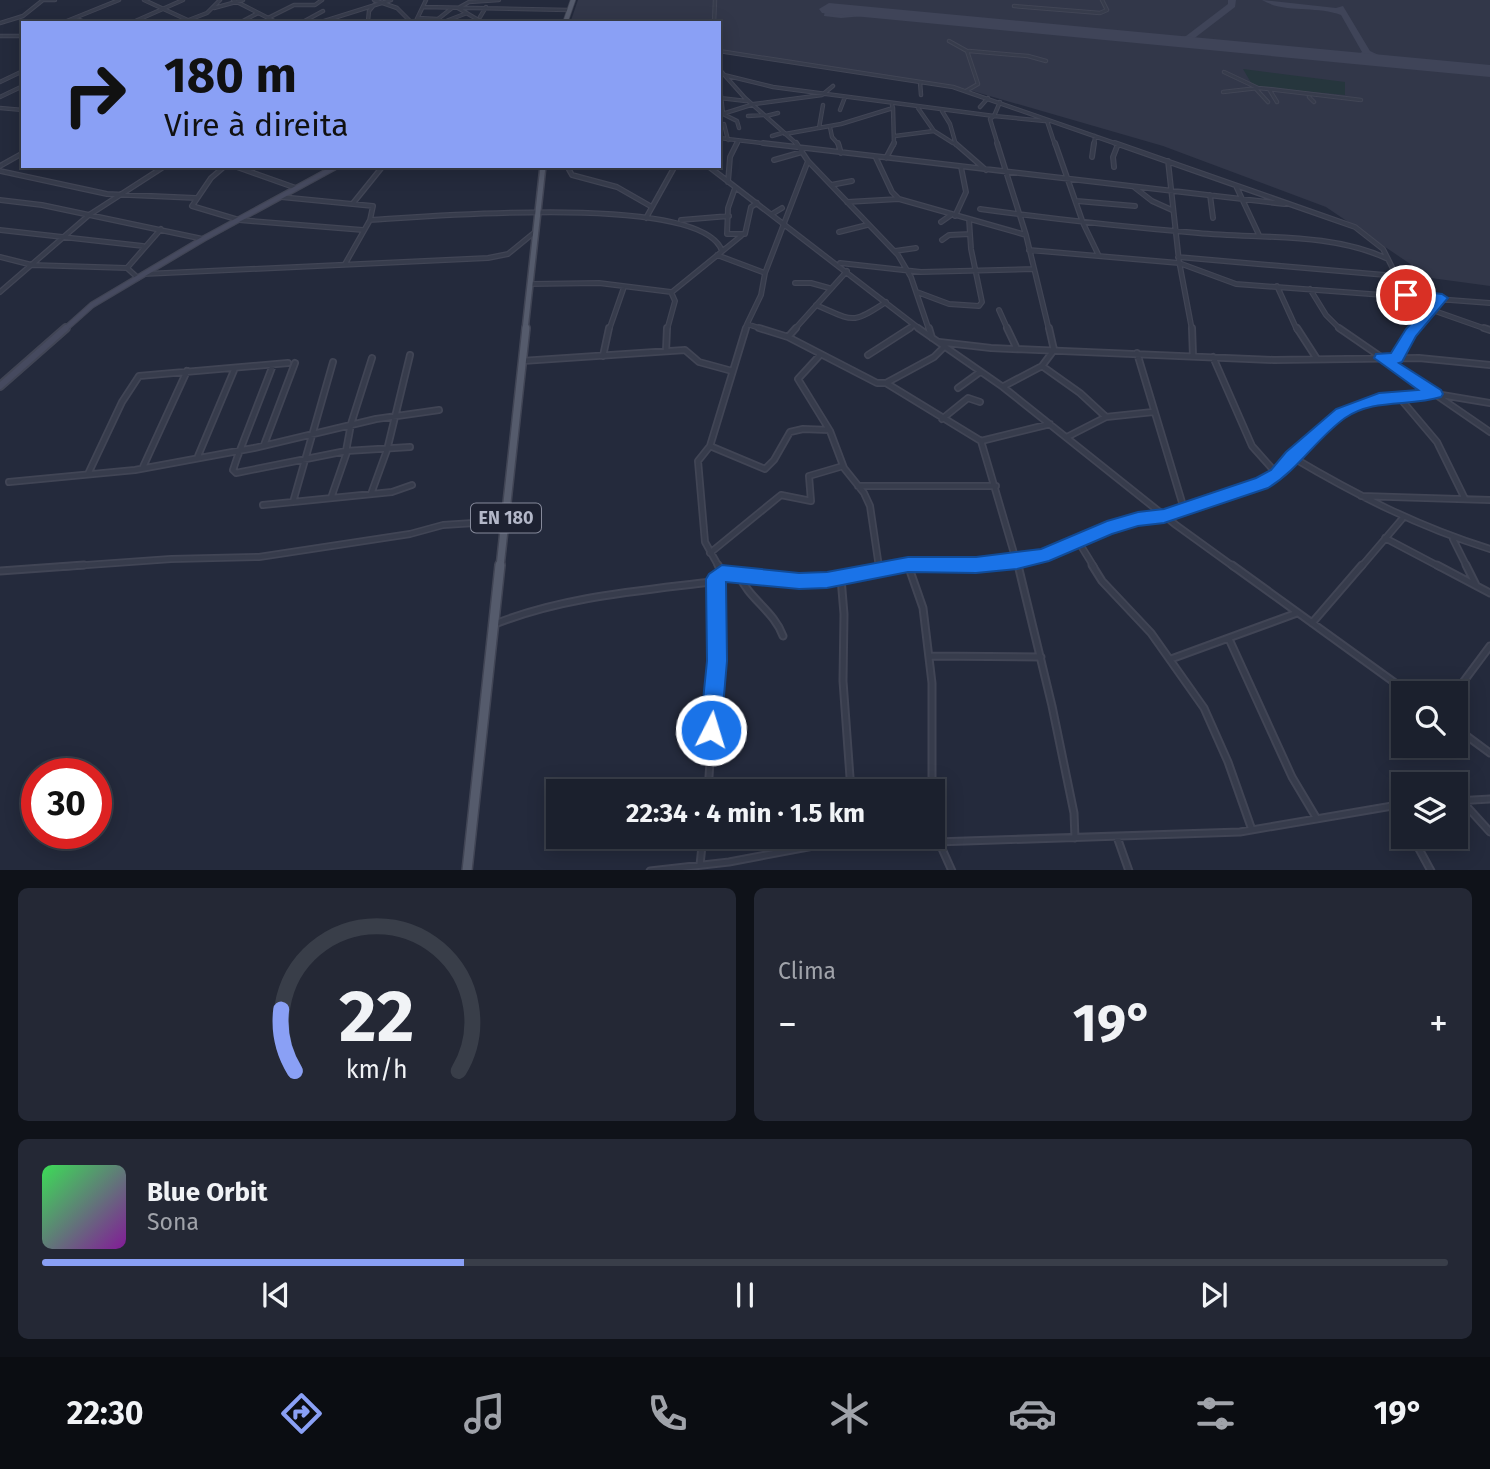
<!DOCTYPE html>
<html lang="pt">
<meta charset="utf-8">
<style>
:root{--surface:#1b202d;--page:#242835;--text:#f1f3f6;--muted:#a0a3aa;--line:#393e49;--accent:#8aa0f5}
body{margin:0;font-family:"Fira Sans",sans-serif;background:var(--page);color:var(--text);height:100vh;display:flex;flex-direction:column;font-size:26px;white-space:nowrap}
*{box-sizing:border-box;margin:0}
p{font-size:23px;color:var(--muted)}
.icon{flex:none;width:38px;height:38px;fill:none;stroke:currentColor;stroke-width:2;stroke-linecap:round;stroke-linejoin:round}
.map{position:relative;height:870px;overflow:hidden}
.details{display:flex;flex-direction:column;gap:18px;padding:18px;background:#0f1219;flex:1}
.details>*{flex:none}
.guide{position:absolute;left:21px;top:21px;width:700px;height:147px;border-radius:0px;box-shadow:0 4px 18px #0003,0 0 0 2px var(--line);background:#8aa0f5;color:#111;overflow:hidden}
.controls{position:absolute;left:1391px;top:681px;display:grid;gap:14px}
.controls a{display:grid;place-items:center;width:77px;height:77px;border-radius:0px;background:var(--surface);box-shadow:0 4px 18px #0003,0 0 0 2px var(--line);font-size:35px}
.speed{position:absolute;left:21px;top:758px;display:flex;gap:14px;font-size:35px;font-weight:700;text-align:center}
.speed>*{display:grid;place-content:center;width:91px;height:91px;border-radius:50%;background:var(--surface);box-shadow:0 4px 18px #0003,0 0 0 2px var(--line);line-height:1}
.speed .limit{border:10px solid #d22;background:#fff;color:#111}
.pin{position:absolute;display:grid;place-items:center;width:60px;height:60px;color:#fff;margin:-30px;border:4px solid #fff;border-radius:50%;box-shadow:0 2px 7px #0007}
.me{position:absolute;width:77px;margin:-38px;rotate:5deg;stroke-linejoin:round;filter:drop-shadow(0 0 5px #0008)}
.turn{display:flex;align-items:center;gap:24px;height:147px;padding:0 28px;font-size:32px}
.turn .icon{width:91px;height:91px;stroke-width:2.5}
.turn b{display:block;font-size:49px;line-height:60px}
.big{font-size:52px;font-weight:700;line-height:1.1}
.details .card{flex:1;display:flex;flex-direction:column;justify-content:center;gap:10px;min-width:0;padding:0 24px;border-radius:10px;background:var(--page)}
.details .dial{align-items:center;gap:0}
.dial svg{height:182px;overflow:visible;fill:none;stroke:var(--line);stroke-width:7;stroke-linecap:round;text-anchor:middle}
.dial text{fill:var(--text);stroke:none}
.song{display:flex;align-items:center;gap:21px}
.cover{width:84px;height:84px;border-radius:10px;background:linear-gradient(135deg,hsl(130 70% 55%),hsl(290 70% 35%))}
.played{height:7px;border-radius:4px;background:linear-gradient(90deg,var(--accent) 30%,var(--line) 30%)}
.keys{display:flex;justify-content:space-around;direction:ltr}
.heat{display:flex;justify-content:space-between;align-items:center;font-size:38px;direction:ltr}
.details .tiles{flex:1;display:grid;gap:18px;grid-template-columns:1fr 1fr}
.card:last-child{grid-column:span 2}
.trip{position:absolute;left:546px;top:779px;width:399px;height:70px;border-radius:0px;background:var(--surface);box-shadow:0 4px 18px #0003,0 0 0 2px var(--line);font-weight:700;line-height:70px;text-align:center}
.dock{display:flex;height:112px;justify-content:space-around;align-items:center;background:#0b0d12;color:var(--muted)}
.dock .icon{width:49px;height:49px}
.dock .selected{color:var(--accent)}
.dock b{font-size:32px;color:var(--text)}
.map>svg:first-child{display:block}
.airport{fill:#323749}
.green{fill:#26363d}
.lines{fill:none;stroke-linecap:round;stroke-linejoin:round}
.taxiway{fill:#3f4458;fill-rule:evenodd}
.runway{fill:#3f4458;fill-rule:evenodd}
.street-far3-casing{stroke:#414555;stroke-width:4.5}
.street-far2-casing{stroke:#414555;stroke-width:6}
.street-far1-casing{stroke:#414555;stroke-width:8}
.street-casing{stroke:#414555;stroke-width:9}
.secondary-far1-casing{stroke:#414555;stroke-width:7}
.secondary-casing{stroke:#414555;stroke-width:10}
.primary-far3-casing{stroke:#414555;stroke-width:6}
.primary-far2-casing{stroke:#414555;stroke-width:8}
.primary-far1-casing{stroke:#414555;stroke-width:10}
.primary-casing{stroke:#414555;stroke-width:12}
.street-far3{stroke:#373c4c;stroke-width:2.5}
.street-far2{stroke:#373c4c;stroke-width:3.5}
.street-far1{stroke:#373c4c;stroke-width:4.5}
.street{stroke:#373c4c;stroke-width:5}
.secondary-far1{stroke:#464a5f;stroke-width:4.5}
.secondary{stroke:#464a5f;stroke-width:6}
.primary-far3{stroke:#555b6c;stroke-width:4.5}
.primary-far2{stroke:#555b6c;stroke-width:5}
.primary-far1{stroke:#555b6c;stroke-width:7}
.primary{stroke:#555b6c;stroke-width:9}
.route{fill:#1a73e8;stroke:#114b97;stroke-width:2}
.labels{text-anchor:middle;stroke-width:7;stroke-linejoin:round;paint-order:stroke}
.shield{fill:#1d2131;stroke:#868a9b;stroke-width:2}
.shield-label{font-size:18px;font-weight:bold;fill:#b3b7c8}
</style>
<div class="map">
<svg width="1490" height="871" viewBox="0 0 1490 871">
<rect width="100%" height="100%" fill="#242a3c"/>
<!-- airport -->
<path class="airport" d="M578,0H1490V286L1431,278L1326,207L1163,146L962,88L719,50V23H570Z"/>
<!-- green -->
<path class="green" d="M1243,69L1345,82V95L1253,86Z"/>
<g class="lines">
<!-- taxiway -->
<path class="taxiway" d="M1228,0H1236L1235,7L1192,40L1171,43V39L1186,36L1228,4Z
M1262,0L1336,8L1343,6L1370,51L1391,61L1387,64L1367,56L1355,60V56L1362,52L1341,15C1316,5 1285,14 1262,0Z
M829,7L833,9L832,12L875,11L879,13L875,15L841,18L824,16L825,9Z"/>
<!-- runway -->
<path class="runway" d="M829,3L1490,65V77L822,13L819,9Z"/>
<!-- street-far3 casing -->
<g class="street-far3-casing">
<path id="street-far3" d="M42,0H55
M144,0L194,23
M233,0L278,23
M374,0L397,8L412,23
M1014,6L1100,13L1107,10L1102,0
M424,7L569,10
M460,7L469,2L499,0
M214,8L243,0
M458,8L480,21L503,23
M480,17L486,7
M268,18L294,5H315L322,0
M418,18L437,19
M76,19L88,23
M243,21L258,13
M368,21L369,11L374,5
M0,23L23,16L43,0
M62,23L119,0
M131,23L183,0
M181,23L207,13L220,0
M301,23L323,11
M318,23L391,0
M415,23L426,0
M433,23L452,8
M441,23L467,13
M531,23L566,22
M714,23L715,0
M0,36H23
M949,41L967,51L978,84L966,91
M719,51L953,87L1120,145
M969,51L1028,56L1046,61
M719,69L745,98L798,145
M724,75L773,87L994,116L1000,102
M719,78L723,114L737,121L739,128
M0,82L23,71
M920,82L921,95
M1258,88L1269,89L1277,102
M1256,89L1268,102
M1269,89L1361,100
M1223,92L1258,88L1224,72
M0,97L23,86
M1309,97L1314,102
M720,98L746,101
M980,107L988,98
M0,108L23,110
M893,108L894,145
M918,108L934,131L953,143
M840,110L845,97
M942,111L950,124L956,145
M719,115L754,104L822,95L833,86
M748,116L763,115
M766,116L778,113
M1047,121L1055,145
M724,124L728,140
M830,127L832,137L839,145
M819,128L823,105
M785,134L841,124L893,108L892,105
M772,136L782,133
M895,136L934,131
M719,138L778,145
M736,145L738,142
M998,145L990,119L994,116L1045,121
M1094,145L1095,136"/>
</g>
<!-- street-far2 casing -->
<g class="street-far2-casing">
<path id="street-far2" d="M763,143L1284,204
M796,143L808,161L898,255L911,277L929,330
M838,143L841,153
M955,143L986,170
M997,143L1026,235L1049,330
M1055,143L1083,223L1098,254
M1115,143L1355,227L1383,249L1406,295
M1092,157L1094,143
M876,158L892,192L898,198
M886,158L894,143
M774,160L802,152
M1168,161L1179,261L1192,330
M0,166L23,153
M225,166L211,178L192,206L239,220L363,230
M234,166L296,188
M567,166L572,175L617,187L652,207
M708,166L921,330
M1114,167L1113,157L1118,144
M0,171L107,194L196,198
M728,182L730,157L737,143
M831,185L852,181
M1236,186L1259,235
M1134,187L1152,201L1172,210
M735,188L728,208L727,234H745L751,207L757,203
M1210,195L1213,218
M281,197L373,206L370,220L345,264
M0,200L42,205L203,239
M1077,201L1135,206
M354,202L383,166
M847,202L899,199L1026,235
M980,209C1053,219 1125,227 1198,233C1261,239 1330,232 1388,259
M772,214L782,208
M955,216L966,192L961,167
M646,218L675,166
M370,220C426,217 702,192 722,251
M681,220L729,216
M941,222L951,215
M0,230L143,246
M839,232L867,225
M942,240L949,235L970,234
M1029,250L1179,263L1236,284L1490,303
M895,251L916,248
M717,255L765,273
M0,257L32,265L127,268
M1178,257L1397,276
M840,263L921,272L1034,269
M144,274L488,258L508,254L535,232
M138,278L127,268L161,229
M795,283H811L829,288
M530,284L599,283L671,292
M1277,286L1297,330
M1310,289L1326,315L1341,330
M0,292L89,215L165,166
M672,292L741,236
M917,292L949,304L979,306L982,302L971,249L969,219
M1441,299L1432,310L1489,330
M816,305C854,321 851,325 886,302
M999,310L1008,330
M609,330L624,287
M667,330L675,301L671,292
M745,330L747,324
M765,330L747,324L761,295L765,273L808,161
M794,330L847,271
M907,330L914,325
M1415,330L1432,310"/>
</g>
<!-- street-far1 casing -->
<g class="street-far1-casing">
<path id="street-far1" d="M759,328L788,337
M796,328L788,337L877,383H886L981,441L1018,567
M918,328L1003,387L1176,525L1234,567
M929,328L932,338
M1007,328L1017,349
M1049,328L1054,350L1042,366L1080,393L1106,417
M1192,328L1193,356
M1297,328L1317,359
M1339,328L1490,432
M1484,328L1490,330
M939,342L991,348L1274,360L1419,358L1490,365
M666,351L667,328
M1137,353L1184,509
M820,355L798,379L830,431L844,468L864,493L870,506L879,567
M868,355L910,328
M603,356L609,328
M1213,357L1252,446L1277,474
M1397,358L1403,343L1416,328
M522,361L685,350L699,362L732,371
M273,365L237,458L233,470L236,473L346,451L410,447
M886,383L934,357L944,347
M1004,386L1042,366
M958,388L980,372
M1399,397L1437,442L1465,499
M942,419L968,398L980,402
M1067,437L1106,417L1153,412
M981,441L1050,424
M264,445L295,363
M710,446L765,469L774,460L790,432L803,429L829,430
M346,451L351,424L372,358
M198,456L235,368
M1292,457C1356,495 1419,527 1490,549
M143,467L187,371
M88,474L122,402L139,376L288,363
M9,482L135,470L254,448L376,419L439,410
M858,486H996
M371,494L387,450L410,355
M1361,496L1490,500
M331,498L347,452
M293,502L333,362
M263,505L392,492L412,485
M1385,538L1440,567
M1453,539L1467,567
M1078,541L1094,567
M710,553L781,495L811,501L809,476L843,466
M59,567L171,559L259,557L410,534L443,525L505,521
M719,567L705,542L698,461L710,446L746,328
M898,567L993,564L1043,556L1107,528L1138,519L1164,516L1262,483L1277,474L1323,427L1341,413L1369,401L1436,394L1490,403
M1361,567L1402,519"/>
</g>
<!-- street casing -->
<g class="street-casing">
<path id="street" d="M718,565L722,573
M879,565L880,571
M908,565L923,608L932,683V791
M1018,565L1052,706L1074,813L1075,838
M1092,565L1102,581L1151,633L1204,708L1228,762L1252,830
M1232,565L1409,693
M1437,565L1490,593
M1466,565L1476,585
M0,571L84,565
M739,575C749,599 774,611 783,636
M841,578L844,614L843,681L851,791
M1312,623L1362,565
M495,624C563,597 638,591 710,582L722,573L798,581L827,580L907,565
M1229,639L1292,777L1317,819
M929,656L1041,657
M1171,659L1297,613
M1455,693L1490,646
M1456,728L1490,753
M708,791L717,661L715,579
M1461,800L1490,832
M1456,801L1490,799
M933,802L939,842L952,871
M1394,805L1404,822
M1412,836L1431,871
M1117,837L1129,871
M700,865L703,836
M650,871L729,862L835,842L906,843L1240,832L1404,804"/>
</g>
<!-- secondary-far1 casing -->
<g class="secondary-far1-casing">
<path id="secondary-far1" d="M64,330L92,305L203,239L337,166"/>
</g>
<!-- secondary casing -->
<g class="secondary-casing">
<path id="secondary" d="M0,386L66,328"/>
</g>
<!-- primary-far3 casing -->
<g class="primary-far3-casing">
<path id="primary-far3" d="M565,23L573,0"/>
</g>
<!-- primary-far2 casing -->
<g class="primary-far2-casing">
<path id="primary-far2" d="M525,330L543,166"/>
</g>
<!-- primary-far1 casing -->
<g class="primary-far1-casing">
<path id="primary-far1" d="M500,567L526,328"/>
</g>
<!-- primary casing -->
<g class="primary-casing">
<path id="primary" d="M467,871L500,565"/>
</g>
<!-- street-far3 -->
<use href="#street-far3" class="street-far3"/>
<!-- street-far2 -->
<use href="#street-far2" class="street-far2"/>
<!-- street-far1 -->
<use href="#street-far1" class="street-far1"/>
<!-- street -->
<use href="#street" class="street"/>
<!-- secondary-far1 -->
<use href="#secondary-far1" class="secondary-far1"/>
<!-- secondary -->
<use href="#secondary" class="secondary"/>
<!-- primary-far3 -->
<use href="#primary-far3" class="primary-far3"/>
<!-- primary-far2 -->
<use href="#primary-far2" class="primary-far2"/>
<!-- primary-far1 -->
<use href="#primary-far1" class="primary-far1"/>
<!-- primary -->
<use href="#primary" class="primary"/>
</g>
<!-- route -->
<path class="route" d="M1406,290L1442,294L1448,298L1416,336L1402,362L1399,363L1441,390L1443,394L1441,397C1409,407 1374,398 1345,418C1317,438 1298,470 1268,488L1164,523L1138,526L1112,534L1049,561L1017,569L976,573L908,572L827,588L799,589L726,582L727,661L721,730L718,738L711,741L703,738L700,730L707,661L706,579L709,574L722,565L799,573L827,572L908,557H976L1041,549L1107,521L1138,512L1164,509L1256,478L1271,470L1286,452L1336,409L1379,393L1418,390L1374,358L1376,354L1391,353L1406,329L1431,302L1402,298V292Z"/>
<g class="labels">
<!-- shield labels -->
<rect class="shield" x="471" y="503.5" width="70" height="29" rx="5"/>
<g class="shield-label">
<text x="506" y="524">EN 180</text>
</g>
</g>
</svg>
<div class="controls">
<a><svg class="icon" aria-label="search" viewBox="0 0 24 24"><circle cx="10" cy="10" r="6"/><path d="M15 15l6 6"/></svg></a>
<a><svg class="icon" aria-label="layers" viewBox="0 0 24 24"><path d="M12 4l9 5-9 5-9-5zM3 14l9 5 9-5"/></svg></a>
</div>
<div class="speed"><div class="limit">30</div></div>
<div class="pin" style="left:1406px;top:295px;background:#d93025"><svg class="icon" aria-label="arrive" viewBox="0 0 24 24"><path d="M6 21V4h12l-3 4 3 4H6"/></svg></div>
<svg class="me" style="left:711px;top:730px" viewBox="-20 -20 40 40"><circle r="17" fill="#1a73e8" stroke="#fff" stroke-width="3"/><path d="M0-11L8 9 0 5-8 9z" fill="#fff"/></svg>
<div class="trip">22:34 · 4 min · 1.5 km</div>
<div class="guide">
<div class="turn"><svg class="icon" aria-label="right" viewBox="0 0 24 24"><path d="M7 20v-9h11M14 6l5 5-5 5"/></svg><div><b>180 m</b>Vire à direita</div></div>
</div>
</div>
<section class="details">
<div class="tiles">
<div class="card dial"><svg viewBox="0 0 100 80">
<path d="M14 69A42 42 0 1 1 86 69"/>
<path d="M14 69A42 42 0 0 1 8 42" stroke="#8aa0f5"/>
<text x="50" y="56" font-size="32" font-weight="700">22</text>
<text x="50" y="72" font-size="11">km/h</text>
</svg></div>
<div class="card"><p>Clima</p>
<div class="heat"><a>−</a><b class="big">19°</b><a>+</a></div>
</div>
<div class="card">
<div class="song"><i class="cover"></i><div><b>Blue Orbit</b><p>Sona</p></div></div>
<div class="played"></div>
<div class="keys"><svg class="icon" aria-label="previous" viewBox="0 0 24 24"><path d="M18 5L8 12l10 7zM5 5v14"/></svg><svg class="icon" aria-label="pause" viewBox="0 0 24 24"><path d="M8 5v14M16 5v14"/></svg><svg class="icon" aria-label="next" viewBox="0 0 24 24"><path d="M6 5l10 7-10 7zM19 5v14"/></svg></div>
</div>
</div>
</section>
<nav class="dock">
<b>22:30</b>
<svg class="icon selected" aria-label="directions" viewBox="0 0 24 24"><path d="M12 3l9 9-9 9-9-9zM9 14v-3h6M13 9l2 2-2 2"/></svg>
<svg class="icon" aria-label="music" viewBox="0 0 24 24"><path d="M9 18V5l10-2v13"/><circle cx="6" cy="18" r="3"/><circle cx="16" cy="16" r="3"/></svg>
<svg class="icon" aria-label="phone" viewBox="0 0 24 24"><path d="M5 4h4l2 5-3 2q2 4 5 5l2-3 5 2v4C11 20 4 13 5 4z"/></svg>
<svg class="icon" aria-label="climate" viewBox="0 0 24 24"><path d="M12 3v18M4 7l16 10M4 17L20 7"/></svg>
<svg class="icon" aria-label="car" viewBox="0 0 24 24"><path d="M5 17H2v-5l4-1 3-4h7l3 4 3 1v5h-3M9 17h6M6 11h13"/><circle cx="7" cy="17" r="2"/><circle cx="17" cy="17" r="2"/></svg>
<svg class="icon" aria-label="filters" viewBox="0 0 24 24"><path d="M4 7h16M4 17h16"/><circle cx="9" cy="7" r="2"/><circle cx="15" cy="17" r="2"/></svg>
<b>19°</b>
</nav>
